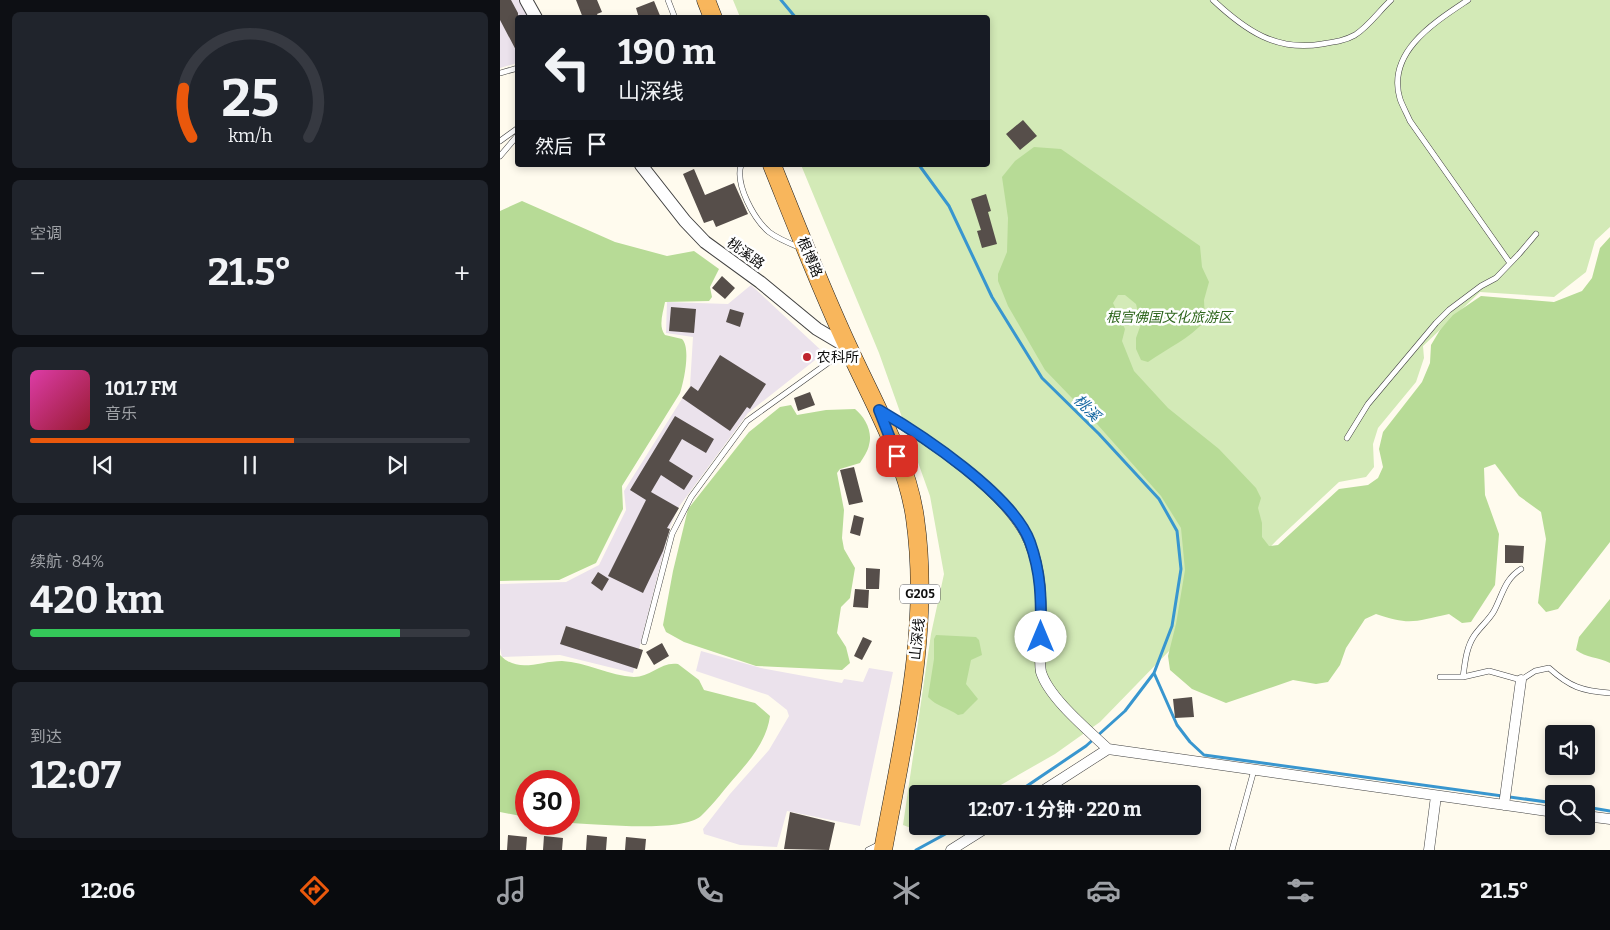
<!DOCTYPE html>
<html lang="zh">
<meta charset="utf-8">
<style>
:root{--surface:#171b24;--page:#20242c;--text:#f1f3f6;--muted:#9ea1a6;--line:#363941;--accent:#ea580c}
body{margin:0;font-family:Bitter,"Noto Sans SC",serif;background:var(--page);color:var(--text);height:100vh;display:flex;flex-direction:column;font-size:19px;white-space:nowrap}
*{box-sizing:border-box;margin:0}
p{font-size:16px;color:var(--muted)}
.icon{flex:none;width:28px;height:28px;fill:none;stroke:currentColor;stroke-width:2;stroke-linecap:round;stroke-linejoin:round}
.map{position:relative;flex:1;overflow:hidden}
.details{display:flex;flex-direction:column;gap:12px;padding:12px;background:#0d0f14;width:500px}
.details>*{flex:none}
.banner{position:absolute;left:15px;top:15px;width:475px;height:152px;border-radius:5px;box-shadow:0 2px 8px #0003;background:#171b24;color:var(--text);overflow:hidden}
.controls{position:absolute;left:1045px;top:725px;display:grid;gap:10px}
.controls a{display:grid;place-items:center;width:50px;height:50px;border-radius:5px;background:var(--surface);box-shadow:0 2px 8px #0003;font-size:25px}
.speed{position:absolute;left:15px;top:770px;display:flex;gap:10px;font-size:25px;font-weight:700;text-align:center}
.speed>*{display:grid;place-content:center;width:65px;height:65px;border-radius:50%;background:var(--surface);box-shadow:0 2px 8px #0003;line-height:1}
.speed .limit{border:8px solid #d22;background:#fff;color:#111}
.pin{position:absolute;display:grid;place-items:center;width:42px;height:42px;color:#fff;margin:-21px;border-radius:10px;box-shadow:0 2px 8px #0006}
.me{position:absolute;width:55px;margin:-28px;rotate:0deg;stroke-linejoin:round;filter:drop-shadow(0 0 4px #0008)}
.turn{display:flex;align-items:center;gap:18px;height:105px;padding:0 20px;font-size:22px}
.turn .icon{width:65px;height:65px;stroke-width:2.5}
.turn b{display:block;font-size:35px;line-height:42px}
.then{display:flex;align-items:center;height:48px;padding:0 20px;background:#0003;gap:10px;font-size:19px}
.big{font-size:38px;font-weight:700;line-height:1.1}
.details .tile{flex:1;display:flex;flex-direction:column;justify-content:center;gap:8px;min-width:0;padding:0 18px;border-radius:8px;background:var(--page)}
.details .dial{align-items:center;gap:0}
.dial svg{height:130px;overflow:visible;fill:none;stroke:var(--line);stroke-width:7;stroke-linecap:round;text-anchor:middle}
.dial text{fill:var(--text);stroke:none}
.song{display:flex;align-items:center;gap:15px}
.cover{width:60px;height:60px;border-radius:8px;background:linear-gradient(135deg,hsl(320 70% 55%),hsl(350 70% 35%))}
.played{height:5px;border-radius:2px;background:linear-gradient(90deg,var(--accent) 60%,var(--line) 60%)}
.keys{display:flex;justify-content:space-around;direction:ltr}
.heat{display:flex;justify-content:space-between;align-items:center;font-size:28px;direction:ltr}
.charge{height:8px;border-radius:4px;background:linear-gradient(90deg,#34c759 84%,var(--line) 0)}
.trip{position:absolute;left:409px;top:785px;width:292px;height:50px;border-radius:5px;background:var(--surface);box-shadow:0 2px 8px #0003;font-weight:700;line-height:50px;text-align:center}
.dock{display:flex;height:80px;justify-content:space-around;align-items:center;background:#090b0e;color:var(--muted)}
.dock .icon{width:35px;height:35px}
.dock .on{color:var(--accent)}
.dock b{font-size:22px;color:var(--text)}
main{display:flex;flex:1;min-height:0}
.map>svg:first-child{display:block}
.industrial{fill:#ebe2ec}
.green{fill:#d3eab7}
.forest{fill:#b7db96}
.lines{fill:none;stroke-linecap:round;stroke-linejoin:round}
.stream{stroke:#3896cf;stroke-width:3}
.building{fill:#564e4a}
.service-casing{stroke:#404040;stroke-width:6}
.minor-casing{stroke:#404040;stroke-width:11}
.tertiary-casing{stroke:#404040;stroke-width:14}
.trunk-casing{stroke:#1e1e1e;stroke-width:19}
.service{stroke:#fff;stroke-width:5}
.minor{stroke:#fff;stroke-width:10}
.tertiary{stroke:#fff;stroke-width:12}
.trunk{stroke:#f8b65c;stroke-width:18}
.route-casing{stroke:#114b97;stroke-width:12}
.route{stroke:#1a73e8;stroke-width:9}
.poi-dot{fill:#bf242e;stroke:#fff;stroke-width:2}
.labels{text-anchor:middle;stroke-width:5;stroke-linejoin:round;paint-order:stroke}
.shield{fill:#fff;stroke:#565656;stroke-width:1}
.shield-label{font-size:12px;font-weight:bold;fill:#0d0d0d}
.street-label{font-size:14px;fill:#0d0d0d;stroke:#fff}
.park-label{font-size:14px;font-style:italic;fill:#2e661d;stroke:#fff}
.poi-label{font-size:14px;fill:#0d0d0d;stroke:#fff;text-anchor:start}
.water-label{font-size:15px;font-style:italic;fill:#1567a1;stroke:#fff}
</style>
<main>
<section class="details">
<div class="tile dial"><svg viewBox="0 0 100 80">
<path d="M14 69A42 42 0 1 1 86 69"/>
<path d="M14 69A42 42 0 0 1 9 39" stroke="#ea580c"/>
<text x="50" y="56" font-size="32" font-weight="700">25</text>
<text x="50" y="72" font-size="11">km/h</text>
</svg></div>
<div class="tile"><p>空调</p>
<div class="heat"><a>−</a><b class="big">21.5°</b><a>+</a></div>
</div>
<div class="tile">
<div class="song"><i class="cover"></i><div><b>101.7 FM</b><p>音乐</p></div></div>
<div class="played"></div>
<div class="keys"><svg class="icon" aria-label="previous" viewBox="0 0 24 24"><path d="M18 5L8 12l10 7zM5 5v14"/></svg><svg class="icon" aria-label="pause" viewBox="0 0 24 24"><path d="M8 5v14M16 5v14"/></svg><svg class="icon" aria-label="next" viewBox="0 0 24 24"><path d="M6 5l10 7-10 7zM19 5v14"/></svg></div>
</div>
<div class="tile"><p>续航 · 84%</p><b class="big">420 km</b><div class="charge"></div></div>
<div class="tile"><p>到达</p><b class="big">12:07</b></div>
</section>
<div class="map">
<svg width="1110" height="850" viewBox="0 0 1110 850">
<rect width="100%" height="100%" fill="#fffbee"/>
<!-- industrial -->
<path class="industrial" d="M0,0H24L31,17L18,18L17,63L0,68Z
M251,285L324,353L248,413L178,508L170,527L133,673L60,655L2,657L0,648V584L66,582L99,565L126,510L124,491L190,386L193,337L166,333L167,302L228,304Z
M201,651L261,668L342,683L344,679L363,682L369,668L393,672L360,826L287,811L277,847L240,845L204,834L203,829L230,794L269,750L289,716L287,710L268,695L196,671Z"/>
<!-- green -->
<path class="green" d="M233,0H1110V227L1095,241L1086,272L1054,297L980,292L923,346L924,358L916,382L878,428L873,444L874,467L866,477L839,482L777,540L600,722L555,754L485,794H418V826H427L419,831L403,825L431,634L444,574L430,496L379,353L301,165H488V18L240,17Z"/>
<!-- forest -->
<path class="forest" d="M534,147L561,149L700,246L702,267L709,282L704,300L705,321C689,339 668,348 648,362L641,360L636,349V338L641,324L636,304L625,295H618L613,303L625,329L622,341L634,371L668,408L719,449L756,488L761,498L758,508L762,523V537L769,546L778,545L839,489L868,485L878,478L883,467L879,449L883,432L922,382L930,363L931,345L940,330L953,315L981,296L1054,302L1082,291L1092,278L1100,248L1110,237V542L1058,609L1046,612L1038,603L1046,539L1041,512L1019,496L995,464L984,468L985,495L999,534L995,585L971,622L962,623L949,614C916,621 910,626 876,614L865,619L846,648L840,665L828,682L816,684L793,680L726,703L692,689L670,670L668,656L676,624L685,570L681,528L661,496L597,424L545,370L508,306L498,281V274L507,252L508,218L502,177L515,161Z
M22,201L115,242L167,256L194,251L219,269L210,287L212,297L209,301L165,302C163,313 158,326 165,335L182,339C191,348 184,381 180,393L122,486L123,509L96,563L59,580L0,581V211Z
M291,405L297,415L326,410L355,409C365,417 373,432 369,445C368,451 363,458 360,463L340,469L337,473L344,510L342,538L344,549L355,568L350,598L341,607L337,633L346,647L350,663L342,670L256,666L184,642L166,632L163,625L173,571L188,509L249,432L280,407Z
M1110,599V663C1098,657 1086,658 1076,650L1079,637Z
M436,635L476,637L479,640L482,655L471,660L466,684L478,699L463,714L458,715C448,708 436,706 428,697L434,659V639Z
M0,655C18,674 39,661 62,661C86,662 110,676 134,677C150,677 162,661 178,664L199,680L204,690L255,703L270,716C267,739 252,758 237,775C225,788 214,804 201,816C181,833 97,824 69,823V781H26V817L0,812Z"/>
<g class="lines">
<!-- stream -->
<path class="stream" d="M281,0L296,18
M419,165L449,206L492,297L542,378L599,434L659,499L677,531L681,569L672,626L654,673L625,711L586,746L515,794
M654,673L677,725L690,742L704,755L1054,803
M1086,807L1110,811
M416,850L460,826"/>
</g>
<!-- building -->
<path class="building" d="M0,0H11L18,13V54L0,20Z
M76,0H97L102,12L97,14L99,18H83Z
M154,1L161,18H139L136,8Z
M523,120L537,136L520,150L506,134Z
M194,169L205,195L234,183L248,214L216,227L213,220L204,223L183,174Z
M486,194L491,211L488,212L497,244L482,248L477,231L481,230L471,199Z
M222,276L235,288L225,299L212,288Z
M171,307L196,309L194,333L169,331Z
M230,309L244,313L240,327L226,322Z
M220,355L266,384L250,409L247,407L230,431L182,398L191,386L198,391Z
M310,392L315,405L298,411L294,398Z
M175,416L214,439L206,453L182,439L169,461L193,476L184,490L161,475L151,492L179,508L167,528L170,529L163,551L143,593L108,576L146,500L130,490Z
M354,467L363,502L349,505L340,470Z
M354,515L364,518L360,536L350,533Z
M1005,545L1024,546L1023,563H1005Z
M366,568L380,569L379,589H366Z
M98,572L109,579L102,591L91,583Z
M355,589L369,590L368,608L353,607Z
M66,626L143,650L137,669L60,644Z
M363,637L372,641L362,660L354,656Z
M162,643L169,656L154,665L146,652Z
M692,697L694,717L675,718L673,699Z
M290,812L335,823L329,850L284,849Z
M8,835L27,837L26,850H7Z
M87,835L107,837L106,850H86Z
M44,836L63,838L62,850H43Z
M126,837L146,839L145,850H125Z"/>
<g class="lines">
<!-- service casing -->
<g class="service-casing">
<path id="service" d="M168,0L175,18
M713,0C745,30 776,52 822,44C835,42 844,41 855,35C869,26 879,11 891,0
M968,0C935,22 886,52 900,99C903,107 907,114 910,121L1010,263
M0,73L18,68
M0,141L18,128
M0,156L18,135
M241,165C235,185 254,219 269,232C278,239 291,244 301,248
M847,438L868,404L936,323L949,310L981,286L996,278L1019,254L1036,234
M144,642L172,534L191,497L247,421L346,350
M940,677H963L989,671L1021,680L1035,671L1049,668C1070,687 1082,691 1110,693
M963,677C965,663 966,648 974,636C980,627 989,620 994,611C1003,594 1004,580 1021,569
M368,850L380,844
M732,850L754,770"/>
</g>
<!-- minor casing -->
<g class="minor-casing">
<path id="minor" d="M380,411C425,437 508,492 529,541C543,573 541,608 541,641C541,651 539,663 541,672C549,698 588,730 608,749L1054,812
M538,794L608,749
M1004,805L1021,680
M1086,816L1110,819
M451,850L489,826
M929,850L936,796"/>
</g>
<!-- tertiary casing -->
<g class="tertiary-casing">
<path id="tertiary" d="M26,0L36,18
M141,165L185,221L205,242L260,282L317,329L349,348"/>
</g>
<!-- trunk casing -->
<g class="trunk-casing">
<path id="trunk" d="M206,0L213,18
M272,165C297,227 321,289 349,349C373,402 407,460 415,518C431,629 403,741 383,850"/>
</g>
<!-- service -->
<use href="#service" class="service"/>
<!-- minor -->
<use href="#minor" class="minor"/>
<!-- tertiary -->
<use href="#tertiary" class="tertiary"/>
<!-- trunk -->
<use href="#trunk" class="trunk"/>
</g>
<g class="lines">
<!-- route casing -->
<g class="route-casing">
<path id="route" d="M397,456L379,410C422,435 513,495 530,542C542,576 541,602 541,637"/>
</g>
<!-- route -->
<use href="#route" class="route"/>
</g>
<!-- markers -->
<circle class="poi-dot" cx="307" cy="357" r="5"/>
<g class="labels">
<!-- shield labels -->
<rect class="shield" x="400" y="584.5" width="40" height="19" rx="4"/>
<g class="shield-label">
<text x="420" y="598">G205</text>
</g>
<!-- street labels -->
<g class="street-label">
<text transform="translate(246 253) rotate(36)" y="5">桃溪路</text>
<text transform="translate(310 257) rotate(67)" y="5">根博路</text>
<text transform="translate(417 639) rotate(-84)" y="5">山深线</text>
</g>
<!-- park labels -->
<g class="park-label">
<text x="669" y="322">根宫佛国文化旅游区</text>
</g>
<!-- poi labels -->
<g class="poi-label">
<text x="317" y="362">农科所</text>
</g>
<!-- water labels -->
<g class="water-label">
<text transform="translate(587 408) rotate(46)" y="5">桃溪</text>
</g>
</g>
</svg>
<div class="controls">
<a><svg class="icon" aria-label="sound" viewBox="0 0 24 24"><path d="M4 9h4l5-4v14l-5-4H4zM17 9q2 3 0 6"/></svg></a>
<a><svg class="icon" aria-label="search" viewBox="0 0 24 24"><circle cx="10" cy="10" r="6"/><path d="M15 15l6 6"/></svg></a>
</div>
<div class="speed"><div class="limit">30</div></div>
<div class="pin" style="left:397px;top:456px;background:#d93025"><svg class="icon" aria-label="arrive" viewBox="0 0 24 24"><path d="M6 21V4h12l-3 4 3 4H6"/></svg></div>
<svg class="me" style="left:541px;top:637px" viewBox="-20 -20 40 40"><circle r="19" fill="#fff"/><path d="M0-13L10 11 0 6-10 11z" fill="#1a73e8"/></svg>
<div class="trip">12:07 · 1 分钟 · 220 m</div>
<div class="banner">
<div class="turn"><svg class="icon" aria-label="left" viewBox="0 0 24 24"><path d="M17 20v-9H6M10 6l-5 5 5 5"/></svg><div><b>190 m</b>山深线</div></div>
<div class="then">然后<svg class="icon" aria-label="arrive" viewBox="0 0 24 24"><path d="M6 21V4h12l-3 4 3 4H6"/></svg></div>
</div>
</div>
</main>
<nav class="dock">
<b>12:06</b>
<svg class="icon on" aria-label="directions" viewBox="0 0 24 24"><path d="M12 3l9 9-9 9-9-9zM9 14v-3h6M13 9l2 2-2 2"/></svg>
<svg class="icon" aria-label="music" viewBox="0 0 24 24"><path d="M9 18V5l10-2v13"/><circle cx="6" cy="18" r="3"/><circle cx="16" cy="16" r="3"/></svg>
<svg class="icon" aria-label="phone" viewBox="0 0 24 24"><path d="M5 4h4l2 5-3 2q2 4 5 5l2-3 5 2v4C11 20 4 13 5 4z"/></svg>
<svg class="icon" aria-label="climate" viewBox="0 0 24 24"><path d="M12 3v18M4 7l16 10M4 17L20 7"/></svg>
<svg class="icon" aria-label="car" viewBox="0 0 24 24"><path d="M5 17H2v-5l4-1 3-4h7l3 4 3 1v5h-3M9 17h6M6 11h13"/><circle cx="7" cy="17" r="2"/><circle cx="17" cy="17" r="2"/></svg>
<svg class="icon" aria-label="filters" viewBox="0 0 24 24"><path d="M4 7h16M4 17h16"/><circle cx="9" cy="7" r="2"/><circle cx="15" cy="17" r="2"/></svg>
<b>21.5°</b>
</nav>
